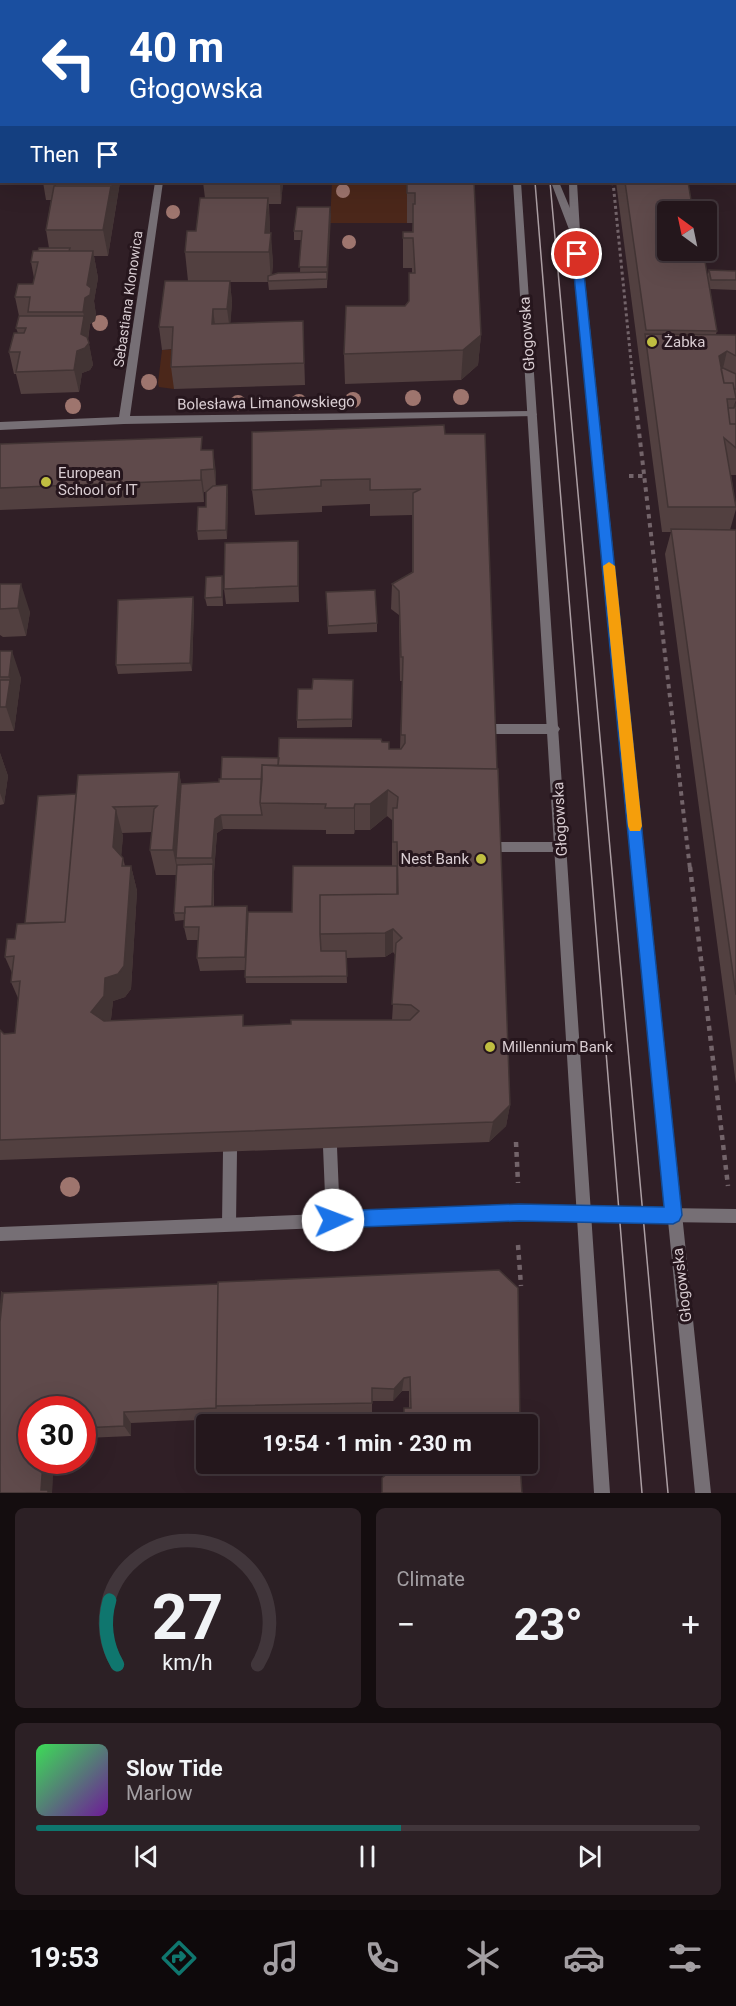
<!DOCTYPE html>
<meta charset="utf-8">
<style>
:root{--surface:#24171c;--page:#2c2025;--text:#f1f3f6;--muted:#a39fa3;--line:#41363b;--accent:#0f766e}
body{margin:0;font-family:Roboto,sans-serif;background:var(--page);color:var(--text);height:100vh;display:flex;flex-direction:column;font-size:22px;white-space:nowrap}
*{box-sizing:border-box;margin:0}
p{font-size:20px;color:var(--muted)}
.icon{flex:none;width:33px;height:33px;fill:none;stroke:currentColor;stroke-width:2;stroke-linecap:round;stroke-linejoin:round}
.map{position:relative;height:1493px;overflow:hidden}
.drawer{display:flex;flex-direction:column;gap:15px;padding:15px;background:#140d0f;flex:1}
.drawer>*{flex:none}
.top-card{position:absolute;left:0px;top:0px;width:736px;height:183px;box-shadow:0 6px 24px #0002,0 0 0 2px var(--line);background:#1a4fa0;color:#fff;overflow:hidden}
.needle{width:39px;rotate:327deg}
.buttons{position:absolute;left:657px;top:201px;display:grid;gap:12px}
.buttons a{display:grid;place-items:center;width:60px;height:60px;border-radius:6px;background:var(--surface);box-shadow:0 6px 24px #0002,0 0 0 2px var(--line);font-size:30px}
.speed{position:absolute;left:18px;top:1396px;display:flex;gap:12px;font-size:30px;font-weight:700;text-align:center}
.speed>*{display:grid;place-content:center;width:78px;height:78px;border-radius:50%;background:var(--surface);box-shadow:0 6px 24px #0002,0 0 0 2px var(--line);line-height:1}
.speed .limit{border:9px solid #d22;background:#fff;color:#111}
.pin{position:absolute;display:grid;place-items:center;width:51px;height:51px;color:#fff;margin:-26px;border:3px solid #fff;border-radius:50%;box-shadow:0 2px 6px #0007}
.me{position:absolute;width:66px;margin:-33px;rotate:88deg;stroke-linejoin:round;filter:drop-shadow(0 0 4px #0008)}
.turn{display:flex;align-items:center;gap:21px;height:126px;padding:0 30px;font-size:27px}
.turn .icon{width:78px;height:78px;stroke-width:2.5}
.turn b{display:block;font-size:42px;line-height:51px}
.then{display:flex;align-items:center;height:57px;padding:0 30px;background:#0003;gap:12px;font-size:22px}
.big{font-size:45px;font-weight:700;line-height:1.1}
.drawer .widget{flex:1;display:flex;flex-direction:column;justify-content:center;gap:9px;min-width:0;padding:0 21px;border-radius:9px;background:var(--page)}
.drawer .dial{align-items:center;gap:0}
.dial svg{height:156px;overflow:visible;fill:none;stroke:var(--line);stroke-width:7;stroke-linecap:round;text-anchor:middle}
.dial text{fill:var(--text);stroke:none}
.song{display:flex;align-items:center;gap:18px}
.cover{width:72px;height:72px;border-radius:9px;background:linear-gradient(135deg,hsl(130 70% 55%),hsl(280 70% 35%))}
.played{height:6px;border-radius:3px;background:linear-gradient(90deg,var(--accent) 55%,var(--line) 55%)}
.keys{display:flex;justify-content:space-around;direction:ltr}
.heat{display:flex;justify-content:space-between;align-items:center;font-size:33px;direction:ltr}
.drawer .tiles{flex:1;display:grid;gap:15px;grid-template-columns:1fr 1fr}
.widget:last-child{grid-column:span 2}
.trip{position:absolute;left:196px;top:1414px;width:342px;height:60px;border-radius:6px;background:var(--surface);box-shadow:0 6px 24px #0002,0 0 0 2px var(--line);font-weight:700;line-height:60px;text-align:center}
.dock{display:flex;height:96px;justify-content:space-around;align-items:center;background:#0e090b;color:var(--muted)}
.dock .icon{width:42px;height:42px}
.dock .current{color:var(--accent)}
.dock b{font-size:27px;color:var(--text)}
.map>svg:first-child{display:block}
.green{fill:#4b271a}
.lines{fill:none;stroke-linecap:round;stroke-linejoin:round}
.path-far2{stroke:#73646a;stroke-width:3;stroke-dasharray:3 3;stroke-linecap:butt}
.path-far1{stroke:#73646a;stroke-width:4;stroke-dasharray:4.5 4.5;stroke-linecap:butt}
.path{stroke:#73646a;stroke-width:4.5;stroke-dasharray:5 5;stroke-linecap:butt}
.service{fill:#766f75;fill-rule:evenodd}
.minor{fill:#766f75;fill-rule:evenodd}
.tertiary{fill:#766f75;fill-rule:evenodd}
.tram{stroke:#ac9fa4;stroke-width:1.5}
.tree{fill:#9e756e}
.wall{fill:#524040;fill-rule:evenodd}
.shaded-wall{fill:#423434}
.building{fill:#5f4a4b;stroke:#423434;stroke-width:1.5}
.route{fill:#1a73e8;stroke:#114b97;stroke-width:1.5}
.slow{fill:#f59e0b}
.poi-dot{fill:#c0be41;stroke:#26161d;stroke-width:2}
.labels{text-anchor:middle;stroke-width:6;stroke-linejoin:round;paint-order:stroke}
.far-street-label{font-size:14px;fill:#d9cdd2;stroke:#26161d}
.street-label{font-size:15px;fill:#d9cdd2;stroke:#26161d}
.poi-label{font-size:15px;fill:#d9cdd2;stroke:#26161d;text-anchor:start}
</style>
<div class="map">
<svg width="736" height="1493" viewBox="0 0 736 1493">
<rect width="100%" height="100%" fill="#301f26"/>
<!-- green -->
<path class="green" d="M332,182H407V223H330Z
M176,349L174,389L159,387L158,383L162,350Z"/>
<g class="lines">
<!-- path-far2 -->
<path class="path-far2" d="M613,182L633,381"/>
<!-- path-far1 -->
<path class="path-far1" d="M633,380L690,869
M629,476H643"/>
<!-- path -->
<path class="path" d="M690,867L728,1186
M516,1142L518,1183
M518,1245L521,1286"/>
<!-- service -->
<path class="service" d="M529,0H537L538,2H530Z
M551,182H559L580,232L578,234H572L570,232Z
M492,724H554L558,726L560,729L558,732L554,734H492L488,732L486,729L488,726Z
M496,842H561L565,843L567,847L565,851L561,852H496L492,851L490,847L492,843Z
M330,1140L335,1142L337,1147L340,1219L338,1224L333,1226L328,1224L326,1219L323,1147L325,1142Z
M230,1144L235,1146L237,1151L236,1224L234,1229L229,1231L224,1229L222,1224L223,1151L225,1146Z"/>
<!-- minor -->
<path class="minor" d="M266,0H317L263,2Z
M0,6H2V10H0Z
M155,182H163L130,416L532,411L537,414L536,416L124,424L0,430V422L119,417Z
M519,1206L736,1209V1223L519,1220L0,1241V1227Z"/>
<!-- tertiary -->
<path class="tertiary" d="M498,0H506L507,2H499Z
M559,0H567V2H559Z
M513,182H521L610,1493H594Z
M569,182H577L580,232L711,1493H695L570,232Z"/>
<!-- tram -->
<path class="tram" d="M535,182L642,1493
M550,182L668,1493"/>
</g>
<!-- trees -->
<g class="tree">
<circle cx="343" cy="191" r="7"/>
<circle cx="173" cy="212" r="7"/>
<circle cx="349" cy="242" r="7"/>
<circle cx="100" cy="323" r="8"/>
<circle cx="149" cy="382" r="8"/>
<circle cx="461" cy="397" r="8"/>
<circle cx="413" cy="398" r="8"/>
<circle cx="353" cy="400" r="8"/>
<circle cx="299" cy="402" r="8"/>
<circle cx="238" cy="403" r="8"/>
<circle cx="73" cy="406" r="8"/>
<circle cx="70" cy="1187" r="10"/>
</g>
<!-- wall -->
<path class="wall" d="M656,0H736V145L735,143V2H656Z
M43,182H120L108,256H94L98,278L94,301L96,315L95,321L90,324L88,340L93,365L90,370L82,373L79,392L21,394L16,374H14L9,352L18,333L16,328L19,316L15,297L33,284L34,278L31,262L38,251L49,248L46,230L51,200H46Z
M203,182H283L281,204H269L270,233L273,263L272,275L300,273L301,240H294V231L330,207L327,288L269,290L268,282H230L232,303L230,323L303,321L305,385L174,389L171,367L172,349L162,350L159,327L188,281L185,252L196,231L205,198Z
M407,182H474L481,335L478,365L461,380L345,384L344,354L405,306L409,302V273H412V268H403V232H412L413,223H407Z
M616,182H688L668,212L707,277L709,270L736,271V290L710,289L717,331L716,334L736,335V400L735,404H736V475H731L736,509L730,530H736V1084L665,554L671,532H662Z
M444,425L510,1105L506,1126L489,1142L0,1160V1030L4,1034L15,1033L18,998L11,982L12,973L5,957L25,923L76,794L179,772L181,784L219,782L279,758L382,742L389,749H400L402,681H400L399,615L391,609L392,584L412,573V515L370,516V504L322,506V512L255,515L252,490ZM387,816L392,820V866L292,912H248L214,906V872L217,833L223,829L326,830V834H354L355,830H370ZM152,832L150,850L156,875H176L174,913L175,921L184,920V927L187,940H198L197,958L200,971L245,970L246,983H347L346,958L385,957L393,952L396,956L392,1020L244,1026L110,1020L111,1019L113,1001L125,997L131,989L137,891L131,866H125L123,858L121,856L123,836L122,833Z
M0,444L203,450L216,472V485H227L228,494L227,539L198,540L197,531L206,507V492H204V502L0,510Z
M299,557V602L226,604L224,589Z
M0,584L30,612L26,636L3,637L0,635Z
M223,585V606H207L205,598Z
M326,592L377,623V632L328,634Z
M193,597L194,606L192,671L118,674L116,665Z
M0,651L21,678L14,731H0Z
M353,680L352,727L297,728V720Z
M0,753L8,776L4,804L0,805Z
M218,1284L520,1425H403L404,1408H409V1391H402L393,1401H372V1415L221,1419L131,1423V1436L86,1438L82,1434V1410H32V1461H50L53,1466L52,1493H0L1,1291L3,1293Z"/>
<!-- shaded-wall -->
<path class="shaded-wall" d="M113,182H120L115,212L111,190Z
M280,182H283L281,204Z
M111,186L115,212L108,256L103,230Z
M268,198L270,229L268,252L265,233Z
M330,207L331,216L328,276L327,267Z
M271,233L273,263L271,282L269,252Z
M93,251L98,278L94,301L96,315L95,321L90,324L87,345L89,343L93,365L90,370L82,373L79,392L74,370L84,316L83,312L87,285Z
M230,281L232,303L230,331L227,309Z
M213,309L216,332L212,324Z
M481,335L478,365L461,380L463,350Z
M727,351L721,377L719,356Z
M213,450L216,472V491L214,469Z
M201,470L204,492V502L201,480Z
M227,485L228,494L227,539L226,530Z
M298,541L299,557V602L298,586Z
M222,576L223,585V606L222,597Z
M21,584L30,612L26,636L18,608Z
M193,597L194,606L192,671L190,663Z
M12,651L21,678L14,731L6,707L10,680L9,677Z
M0,753L8,776L4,804L0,793Z
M179,772L184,798L176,858L178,875L173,850Z
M388,790L387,816L370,830V804Z
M355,804V830L354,834V808Z
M116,810L123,836L120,872L113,847Z
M221,815L223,829L217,833L214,872L212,858L215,819Z
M213,864L214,872L213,920L212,913Z
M131,866L137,891L131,989L125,997L113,1001L111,1019L99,1034L91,1012L105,978Z
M247,906L249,919L247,970L245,957Z
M393,929V952L385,957V933Z
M510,1105L506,1126L489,1142L493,1122Z
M1,1291L13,1307L0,1443V1305Z
M404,1378L402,1391L393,1401L394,1389Z
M124,1412L131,1423V1436L124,1426Z
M32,1425V1441L23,1431Z
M43,1461H50L53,1466L52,1493H44L41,1490Z"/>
<!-- building -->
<path class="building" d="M396,0H467V2H396Z
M658,0H736V107H735V2H658Z
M56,182H113L111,190V186H55Z
M407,182H474L481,335L463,350L344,354L346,306H405L409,301V273H415L413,238H403V232H413V204H415V193H407Z
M625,182H688L693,212H668V250H703L717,331L646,330Z
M54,186H111L103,230H46Z
M200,198H268L265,233H271L269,252H185L187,231H196Z
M297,207H330L327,267H299L302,231H294Z
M39,248H70L69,251H38Z
M33,251H93L87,285L91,288L90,295L85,298L83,312H28L30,297H15L18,284H33L38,262H31Z
M709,270L736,271V280H711Z
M327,272V279L268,281V276L278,273Z
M165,281H230L227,309H213L212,324L303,321L304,363L171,367L173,327H159Z
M19,316H84L81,334L87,337L89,343L85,348L77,351L74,370L16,372L20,352H9L14,333H24L26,328H16Z
M645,334L736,335V356L727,351L719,356L724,383H733L736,398V399H727L730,424H736V448L724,438L736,507H668Z
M723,368L736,374V389H734L733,383H724L721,369Z
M735,404H736V424H730L728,408H734Z
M444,425L445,434H485L497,769L278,766L279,738L381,739L382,742H389V749H401L405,743V735H401L403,657H401L399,591L392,584L413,572V493L421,489L370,490V479L321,480V486L252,490V432Z
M202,437L201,450H213L214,469L201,470V480L0,488V444Z
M227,485L226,530L197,531L198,507H206V492L213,486Z
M671,529L736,530V995Z
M298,541V586L224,589L225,543Z
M222,576V597L205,598L206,577Z
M0,584H21L18,608L0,609Z
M375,590L377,623L328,626L326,592Z
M193,597L190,663L116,665L118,600Z
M0,651H12L9,677H0Z
M313,679L353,680L352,719L297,720L298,689H312Z
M0,680H10L6,707H0Z
M222,757L279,758L278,766L262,765V779H221Z
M262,765L498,769L510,1105L493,1122L0,1140V1030L4,1034L15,1033L20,981L11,982L14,956L5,957L7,939H15L17,924L65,922L78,775L179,772L173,850H150L154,809L157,806L113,807L116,810L113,847L123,858L122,866H131L124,966L118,974L105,978L104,996L91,1012L104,1021L240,1015H243V1026L291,1024V1020H410L419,1011L411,1005L392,1004L396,943L402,938L393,929L385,933L320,934V895L398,894L397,842H393V808H397L398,797L388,790L370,804H355L354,808H325L326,804L260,803Z
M219,779H262L260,803L262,815H221L215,819L212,858H176L181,784L219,782Z
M76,794L65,922L25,923L38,796Z
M213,864L212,906L185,907V913H174L177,865Z
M293,866H397V894L320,895V934L321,951H346L347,976L245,977L248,912H292Z
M247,906L245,957L197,958L199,927H184L185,907Z
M499,1270L518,1288L520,1425H404V1408H411L410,1377L404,1378L394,1389L372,1388V1403L216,1406L218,1282Z
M218,1284L216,1408L124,1412V1426L82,1428V1410H32V1425L23,1431L32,1441V1461H43L41,1490H48V1493H0V1322L3,1293Z
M399,1464H520L522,1493H382V1478Z"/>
<!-- route -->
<path class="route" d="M577,251L582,254L682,1215L679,1221L673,1224L519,1221L333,1228L327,1225L325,1220L327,1214L333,1211L519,1204L664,1207L572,254Z"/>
<!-- slow -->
<path class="slow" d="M609,562L615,566L642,826L640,831H630L628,826L603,566Z"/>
<!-- markers -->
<g class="poi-dot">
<circle cx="652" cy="342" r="6"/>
<circle cx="46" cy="482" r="6"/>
<circle cx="481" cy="859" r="6"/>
<circle cx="490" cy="1047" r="6"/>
</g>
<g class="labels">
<!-- far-street labels -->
<g class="far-street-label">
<text transform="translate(128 299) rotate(-82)" y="5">Sebastiana Klonowica</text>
</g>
<!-- street labels -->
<g class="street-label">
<text transform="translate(527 334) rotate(-94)" y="5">Głogowska</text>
<text transform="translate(266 403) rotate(-1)" y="5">Bolesława Limanowskiego</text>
<text transform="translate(560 819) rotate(-93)" y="5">Głogowska</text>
<text transform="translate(682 1285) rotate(-97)" y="5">Głogowska</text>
</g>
<!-- poi labels -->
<g class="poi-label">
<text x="664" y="347">Żabka</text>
<text x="58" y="478">European<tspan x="58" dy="17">School of IT</tspan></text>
<text x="469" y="864" text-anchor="end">Nest Bank</text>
<text x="502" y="1052">Millennium Bank</text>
</g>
</g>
</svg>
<div class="buttons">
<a><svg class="needle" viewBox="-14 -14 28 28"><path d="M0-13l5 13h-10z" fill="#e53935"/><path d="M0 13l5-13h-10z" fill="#a39fa3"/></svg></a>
</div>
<div class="speed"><div class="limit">30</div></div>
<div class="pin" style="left:577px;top:254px;background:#d93025"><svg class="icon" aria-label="arrive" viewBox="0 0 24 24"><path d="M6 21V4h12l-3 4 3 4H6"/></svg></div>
<svg class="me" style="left:333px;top:1220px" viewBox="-20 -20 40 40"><circle r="19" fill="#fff"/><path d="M0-13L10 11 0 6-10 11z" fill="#1a73e8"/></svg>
<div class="trip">19:54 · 1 min · 230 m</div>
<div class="top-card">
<div class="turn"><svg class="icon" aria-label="left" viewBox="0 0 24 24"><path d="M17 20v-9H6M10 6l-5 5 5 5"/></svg><div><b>40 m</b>Głogowska</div></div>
<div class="then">Then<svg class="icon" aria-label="arrive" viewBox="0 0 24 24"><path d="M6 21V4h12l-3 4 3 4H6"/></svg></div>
</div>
</div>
<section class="drawer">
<div class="tiles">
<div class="widget dial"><svg viewBox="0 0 100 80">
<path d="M14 69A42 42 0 1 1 86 69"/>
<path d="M14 69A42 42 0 0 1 10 36" stroke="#0f766e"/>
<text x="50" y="56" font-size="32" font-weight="700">27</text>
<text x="50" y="72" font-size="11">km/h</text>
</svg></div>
<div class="widget"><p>Climate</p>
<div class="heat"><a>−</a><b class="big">23°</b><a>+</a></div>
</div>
<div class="widget">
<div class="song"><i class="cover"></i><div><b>Slow Tide</b><p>Marlow</p></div></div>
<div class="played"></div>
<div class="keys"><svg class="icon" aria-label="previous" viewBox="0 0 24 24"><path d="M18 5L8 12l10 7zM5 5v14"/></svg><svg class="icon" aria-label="pause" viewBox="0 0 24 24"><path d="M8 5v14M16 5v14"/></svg><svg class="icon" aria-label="next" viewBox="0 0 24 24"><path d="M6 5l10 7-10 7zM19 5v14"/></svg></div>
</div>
</div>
</section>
<nav class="dock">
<b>19:53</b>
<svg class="icon current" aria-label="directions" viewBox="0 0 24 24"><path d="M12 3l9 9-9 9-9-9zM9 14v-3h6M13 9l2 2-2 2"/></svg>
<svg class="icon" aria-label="music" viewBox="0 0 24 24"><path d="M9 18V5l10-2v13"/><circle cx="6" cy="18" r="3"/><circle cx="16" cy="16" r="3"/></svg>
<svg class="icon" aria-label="phone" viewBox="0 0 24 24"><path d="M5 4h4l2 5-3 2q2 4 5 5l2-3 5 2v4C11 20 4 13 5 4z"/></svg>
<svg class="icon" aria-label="climate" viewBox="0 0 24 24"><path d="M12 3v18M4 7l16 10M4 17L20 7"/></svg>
<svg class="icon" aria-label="car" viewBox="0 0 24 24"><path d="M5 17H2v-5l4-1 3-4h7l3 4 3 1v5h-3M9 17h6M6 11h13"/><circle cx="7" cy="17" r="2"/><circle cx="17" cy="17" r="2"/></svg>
<svg class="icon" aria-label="filters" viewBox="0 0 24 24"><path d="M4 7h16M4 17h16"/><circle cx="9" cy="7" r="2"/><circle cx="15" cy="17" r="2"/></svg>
</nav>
